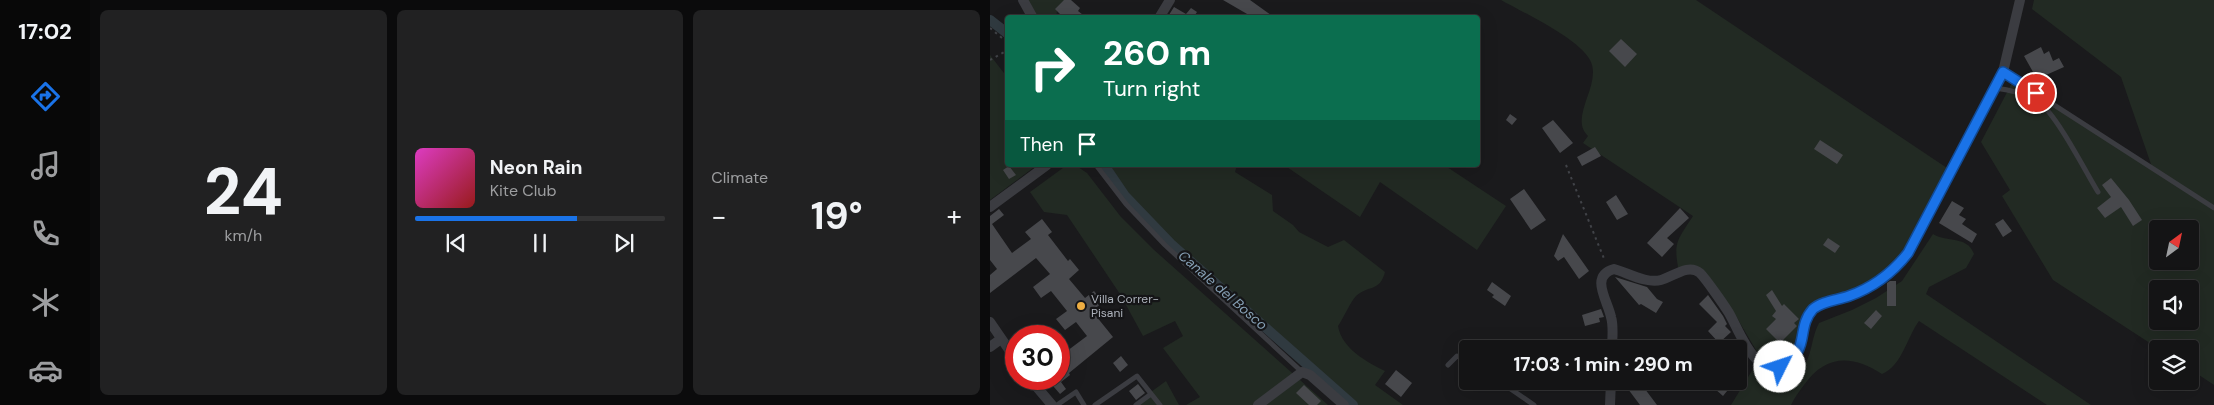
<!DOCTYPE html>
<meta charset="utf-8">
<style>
:root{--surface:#141415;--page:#212122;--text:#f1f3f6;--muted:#9d9ea0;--line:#333334;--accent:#1a73e8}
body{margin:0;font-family:"DM Sans",sans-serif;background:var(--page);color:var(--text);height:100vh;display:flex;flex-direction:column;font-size:19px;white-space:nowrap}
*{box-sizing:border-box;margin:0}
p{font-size:16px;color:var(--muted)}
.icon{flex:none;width:28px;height:28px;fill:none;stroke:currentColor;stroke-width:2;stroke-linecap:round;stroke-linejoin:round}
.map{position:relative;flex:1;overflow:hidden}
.side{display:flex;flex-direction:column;gap:10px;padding:10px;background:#0b0b0c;width:900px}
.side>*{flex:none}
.hud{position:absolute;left:15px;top:15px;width:475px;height:152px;border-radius:5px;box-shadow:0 5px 20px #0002,0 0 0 1px var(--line);background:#0b6e4f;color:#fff;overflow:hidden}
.needle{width:32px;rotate:33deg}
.controls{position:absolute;left:1159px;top:220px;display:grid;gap:10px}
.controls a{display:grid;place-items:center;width:50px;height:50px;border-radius:5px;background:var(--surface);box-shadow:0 5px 20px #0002,0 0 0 1px var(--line);font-size:25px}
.speed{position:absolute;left:15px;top:325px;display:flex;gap:10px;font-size:25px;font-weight:700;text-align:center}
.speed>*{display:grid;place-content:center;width:65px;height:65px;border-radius:50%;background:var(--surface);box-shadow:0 5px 20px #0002,0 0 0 1px var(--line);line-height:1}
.speed .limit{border:8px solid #d22;background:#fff;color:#111}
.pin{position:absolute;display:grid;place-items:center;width:42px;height:42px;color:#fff;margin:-21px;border:2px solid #fff;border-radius:50%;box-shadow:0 1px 5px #0007}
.me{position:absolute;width:55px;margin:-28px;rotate:49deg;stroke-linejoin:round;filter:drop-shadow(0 0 4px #0008)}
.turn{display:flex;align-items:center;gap:18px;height:105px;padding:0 15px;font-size:22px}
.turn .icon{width:65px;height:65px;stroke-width:2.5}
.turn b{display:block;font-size:35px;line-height:42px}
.then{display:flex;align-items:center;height:48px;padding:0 15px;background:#0003;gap:10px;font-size:19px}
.big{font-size:38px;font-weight:700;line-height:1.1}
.side .tile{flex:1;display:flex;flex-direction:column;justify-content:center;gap:8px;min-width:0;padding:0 18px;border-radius:8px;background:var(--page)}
.side .dial{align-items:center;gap:0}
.dial b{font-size:65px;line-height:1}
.song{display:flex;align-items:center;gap:15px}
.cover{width:60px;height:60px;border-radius:8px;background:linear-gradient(135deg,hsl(310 70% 55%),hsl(0 70% 35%))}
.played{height:5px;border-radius:2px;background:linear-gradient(90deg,var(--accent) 65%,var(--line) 65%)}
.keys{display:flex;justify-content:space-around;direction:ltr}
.heat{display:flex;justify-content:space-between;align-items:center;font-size:28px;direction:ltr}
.side .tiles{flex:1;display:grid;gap:10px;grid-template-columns:repeat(3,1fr)}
.trip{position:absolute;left:469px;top:340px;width:288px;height:50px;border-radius:5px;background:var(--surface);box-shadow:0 5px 20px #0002,0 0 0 1px var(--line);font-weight:700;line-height:50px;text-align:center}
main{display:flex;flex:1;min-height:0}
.menu{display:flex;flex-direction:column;width:90px;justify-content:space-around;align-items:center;background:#080808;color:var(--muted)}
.menu .icon{width:35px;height:35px}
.menu .current{color:var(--accent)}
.menu b{font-size:22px;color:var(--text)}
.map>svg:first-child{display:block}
.green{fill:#222a23;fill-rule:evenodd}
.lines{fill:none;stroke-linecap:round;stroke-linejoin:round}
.canal{stroke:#303a40;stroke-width:10}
.building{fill:#47484c}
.path{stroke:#414348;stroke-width:2;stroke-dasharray:2.5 4;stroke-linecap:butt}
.service{stroke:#3b3c41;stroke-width:5}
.minor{stroke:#3b3c41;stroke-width:10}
.route-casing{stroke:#114b97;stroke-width:12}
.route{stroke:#1a73e8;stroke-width:9}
.poi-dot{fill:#edad42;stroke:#151517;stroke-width:2}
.labels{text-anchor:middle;stroke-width:4.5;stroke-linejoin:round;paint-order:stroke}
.poi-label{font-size:12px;fill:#adb2bb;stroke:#151517;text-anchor:start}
.water-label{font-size:14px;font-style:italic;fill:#86a0b5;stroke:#151517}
</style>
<main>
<nav class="menu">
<b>17:02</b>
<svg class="icon current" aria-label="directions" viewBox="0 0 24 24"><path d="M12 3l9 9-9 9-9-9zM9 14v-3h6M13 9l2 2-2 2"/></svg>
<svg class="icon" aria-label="music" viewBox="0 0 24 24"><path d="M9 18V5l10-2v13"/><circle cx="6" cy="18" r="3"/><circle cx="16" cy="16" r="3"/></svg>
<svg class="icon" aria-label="phone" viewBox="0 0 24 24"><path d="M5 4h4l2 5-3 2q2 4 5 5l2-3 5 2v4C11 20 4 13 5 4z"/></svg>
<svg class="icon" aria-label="climate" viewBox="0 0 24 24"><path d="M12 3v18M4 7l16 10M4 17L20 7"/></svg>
<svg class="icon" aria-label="car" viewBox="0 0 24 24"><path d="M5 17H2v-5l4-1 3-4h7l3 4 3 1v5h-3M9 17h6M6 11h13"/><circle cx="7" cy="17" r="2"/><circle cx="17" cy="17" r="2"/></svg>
</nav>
<section class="side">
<div class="tiles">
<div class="tile dial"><b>24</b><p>km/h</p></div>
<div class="tile">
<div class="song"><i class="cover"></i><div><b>Neon Rain</b><p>Kite Club</p></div></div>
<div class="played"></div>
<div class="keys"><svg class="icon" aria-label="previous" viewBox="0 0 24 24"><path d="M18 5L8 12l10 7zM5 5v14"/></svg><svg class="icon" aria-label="pause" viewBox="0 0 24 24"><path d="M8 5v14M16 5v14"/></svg><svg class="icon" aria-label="next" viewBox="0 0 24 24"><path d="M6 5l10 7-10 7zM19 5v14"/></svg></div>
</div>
<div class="tile"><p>Climate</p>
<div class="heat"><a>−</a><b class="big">19°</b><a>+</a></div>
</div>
</div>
</section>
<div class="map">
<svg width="1224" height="405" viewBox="0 0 1224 405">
<rect width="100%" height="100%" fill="#1a1a1c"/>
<!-- green -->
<path class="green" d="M37,0H77L67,11L66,18L47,17Z
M511,0H706L960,170L922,240L895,276L827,307L803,356L782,364L766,350L747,318L713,274L689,272C683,242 687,241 703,216L593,143L598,136C578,117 613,84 600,60C588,38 534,13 511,0Z
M1044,0H1224V385L1200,369V349H1169L1063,280L1012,196L1020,190L991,142L1024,79L1163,170L1131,77L1042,9ZM1168,229H1200V261H1168ZM1168,289H1200V321H1168Z
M0,55L17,77L18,165H47L0,200Z
M77,165H85L97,173L131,217L163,249L338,405H196L210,397L173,348L193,336L185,321L153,336L130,294L77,215L54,212L40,192Z
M114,165H247L245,172L282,195L283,211L303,225L309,232L338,247L354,240L395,272C390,292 378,285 366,296C361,301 353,319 348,326C352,349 377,362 395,371L385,385L413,405H361L317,368L173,239L142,207L115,171Z
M294,165H454L516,206L487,250L390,182L370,217Z
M943,234C957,243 977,235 984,254L976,268L939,287L936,294L1101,405H1057L929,321C917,337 912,366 892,374C862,354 835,355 814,385C809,392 804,398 801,405H741L763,369C775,377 786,384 800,377C825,364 818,344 829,323L862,310L886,298L912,281Z
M176,381L189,405H143Z"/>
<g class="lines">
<!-- canal -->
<path class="canal" d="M0,20L18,34
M114,165L135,196L181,244L363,405"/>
</g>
<!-- building -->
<path class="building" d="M74,0H81L90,8L88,11L97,18H74L65,9Z
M233,0H260L285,18H264Z
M184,7L196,14L201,8L207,12L203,18H177Z
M631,39L647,54L635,67L619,51Z
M1051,47L1054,54L1059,51L1063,61L1069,58L1074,67L1047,79L1034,56Z
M520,114L527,119L522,125L516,120Z
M563,120L583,143L570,153L552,128Z
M830,140L853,155L847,164L824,149Z
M605,147L611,156L592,166L587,157Z
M19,166L26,175L19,179L13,170Z
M1121,178L1139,200L1152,220L1143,226L1131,207L1115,218L1107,208L1121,197L1112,185Z
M534,189L556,220L541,230L520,199Z
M626,195L638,214L627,220L616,202Z
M962,201L974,208L969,215L976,219L972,224L987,234L982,243L949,223Z
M690,208L699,218L677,238L684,244L672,257L657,243Z
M9,209L14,215L2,224L22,253L41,239L35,232L52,219L62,232L58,235L78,261L80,259L89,270L79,279L95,298L104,291L113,302L102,311L123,337L79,373L80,375L71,382L76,389L70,394L57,379L69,380V357L97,336L86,322L75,330L66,319L77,311L61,291L51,298L43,287L60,274L46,258L0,293V275L7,269L0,260V216Z
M1013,219L1022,231L1013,237L1005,224Z
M573,234L599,271L589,279L574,257L568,261L564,256Z
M838,238L850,246L845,253L833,245Z
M625,277L657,287L667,299L673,302L666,313L651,304L649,305Z
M900,281H906V306H897V283Z
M502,282L521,296L515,306L502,297L504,295L497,290Z
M782,290L792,306L794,304L809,319L804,323L807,326L790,343L776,329L786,319L782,316L786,311L776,295Z
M718,295L733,316L737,324L735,326L741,332L729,343L718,331L727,322L709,304Z
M611,309L614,317L609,318L610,322L595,326L592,315Z
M886,310L892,316L881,329L874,323Z
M131,356L138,365L130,372L123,363Z
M406,370L422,383L411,397L395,384Z
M640,381H649L667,405H650L635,385Z
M716,381H738L742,385L733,396Z
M148,384L155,393L146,400L139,391Z
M314,385L331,401L327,405H319L306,393Z"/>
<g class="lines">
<!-- path -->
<path class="path" d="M0,28L18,43
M0,60L18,50
M576,165L615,261"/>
<!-- service -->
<path class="service" d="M1013,72L1224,208
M1005,88C1020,90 1036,93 1049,102C1068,117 1094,169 1108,192
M106,165L136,204L175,245L312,372
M458,365L467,356L478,360
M509,381L544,405
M67,405L86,392L94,405
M105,405L147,376L170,405
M146,405L161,394"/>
<!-- minor -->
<path class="minor" d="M33,0L43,18
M169,18L180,0
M0,207L57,165
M0,322L26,360
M0,347L11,339
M622,349C622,339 624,327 621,317C618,301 599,276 624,269C638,273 657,284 671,280C683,277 698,263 710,273C716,279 734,305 739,313C750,332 766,382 797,363C818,350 807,322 825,307C833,301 847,300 857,297C881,289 903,273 918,253L1013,72L1030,0
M40,379L62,405
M268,405L312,372L320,375L354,405
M620,405L621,381"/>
</g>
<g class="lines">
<!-- route casing -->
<g class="route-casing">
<path id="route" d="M790,367C822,351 805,329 823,309C832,301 848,300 859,296C882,288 903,272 918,253L1013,72L1046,93"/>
</g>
<!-- route -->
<use href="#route" class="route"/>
</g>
<!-- markers -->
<circle class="poi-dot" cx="91" cy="306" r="5"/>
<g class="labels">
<!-- poi labels -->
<g class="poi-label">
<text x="101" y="303">Villa Correr-<tspan x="101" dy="14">Pisani</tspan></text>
</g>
<!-- water labels -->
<g class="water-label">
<text transform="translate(233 290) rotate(41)" y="5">Canale del Bosco</text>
</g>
</g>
</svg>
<div class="controls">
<a><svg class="needle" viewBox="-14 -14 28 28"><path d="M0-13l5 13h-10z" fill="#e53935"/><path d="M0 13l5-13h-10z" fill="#9d9ea0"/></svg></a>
<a><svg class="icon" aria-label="sound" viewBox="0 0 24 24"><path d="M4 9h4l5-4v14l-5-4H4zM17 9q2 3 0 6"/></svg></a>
<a><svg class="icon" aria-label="layers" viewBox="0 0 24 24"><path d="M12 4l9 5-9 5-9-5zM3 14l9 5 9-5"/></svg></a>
</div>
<div class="speed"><div class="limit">30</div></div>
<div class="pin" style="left:1046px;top:93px;background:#d93025"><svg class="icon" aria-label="arrive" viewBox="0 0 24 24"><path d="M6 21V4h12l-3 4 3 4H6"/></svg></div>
<svg class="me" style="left:790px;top:367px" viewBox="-20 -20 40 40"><circle r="19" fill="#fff"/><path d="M0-13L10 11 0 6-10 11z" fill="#1a73e8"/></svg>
<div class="trip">17:03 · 1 min · 290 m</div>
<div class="hud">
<div class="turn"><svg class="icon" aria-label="right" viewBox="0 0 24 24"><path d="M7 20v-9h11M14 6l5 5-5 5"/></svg><div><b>260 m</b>Turn right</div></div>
<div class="then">Then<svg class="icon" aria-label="arrive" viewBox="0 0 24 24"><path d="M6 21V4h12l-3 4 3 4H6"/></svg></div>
</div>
</div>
</main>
